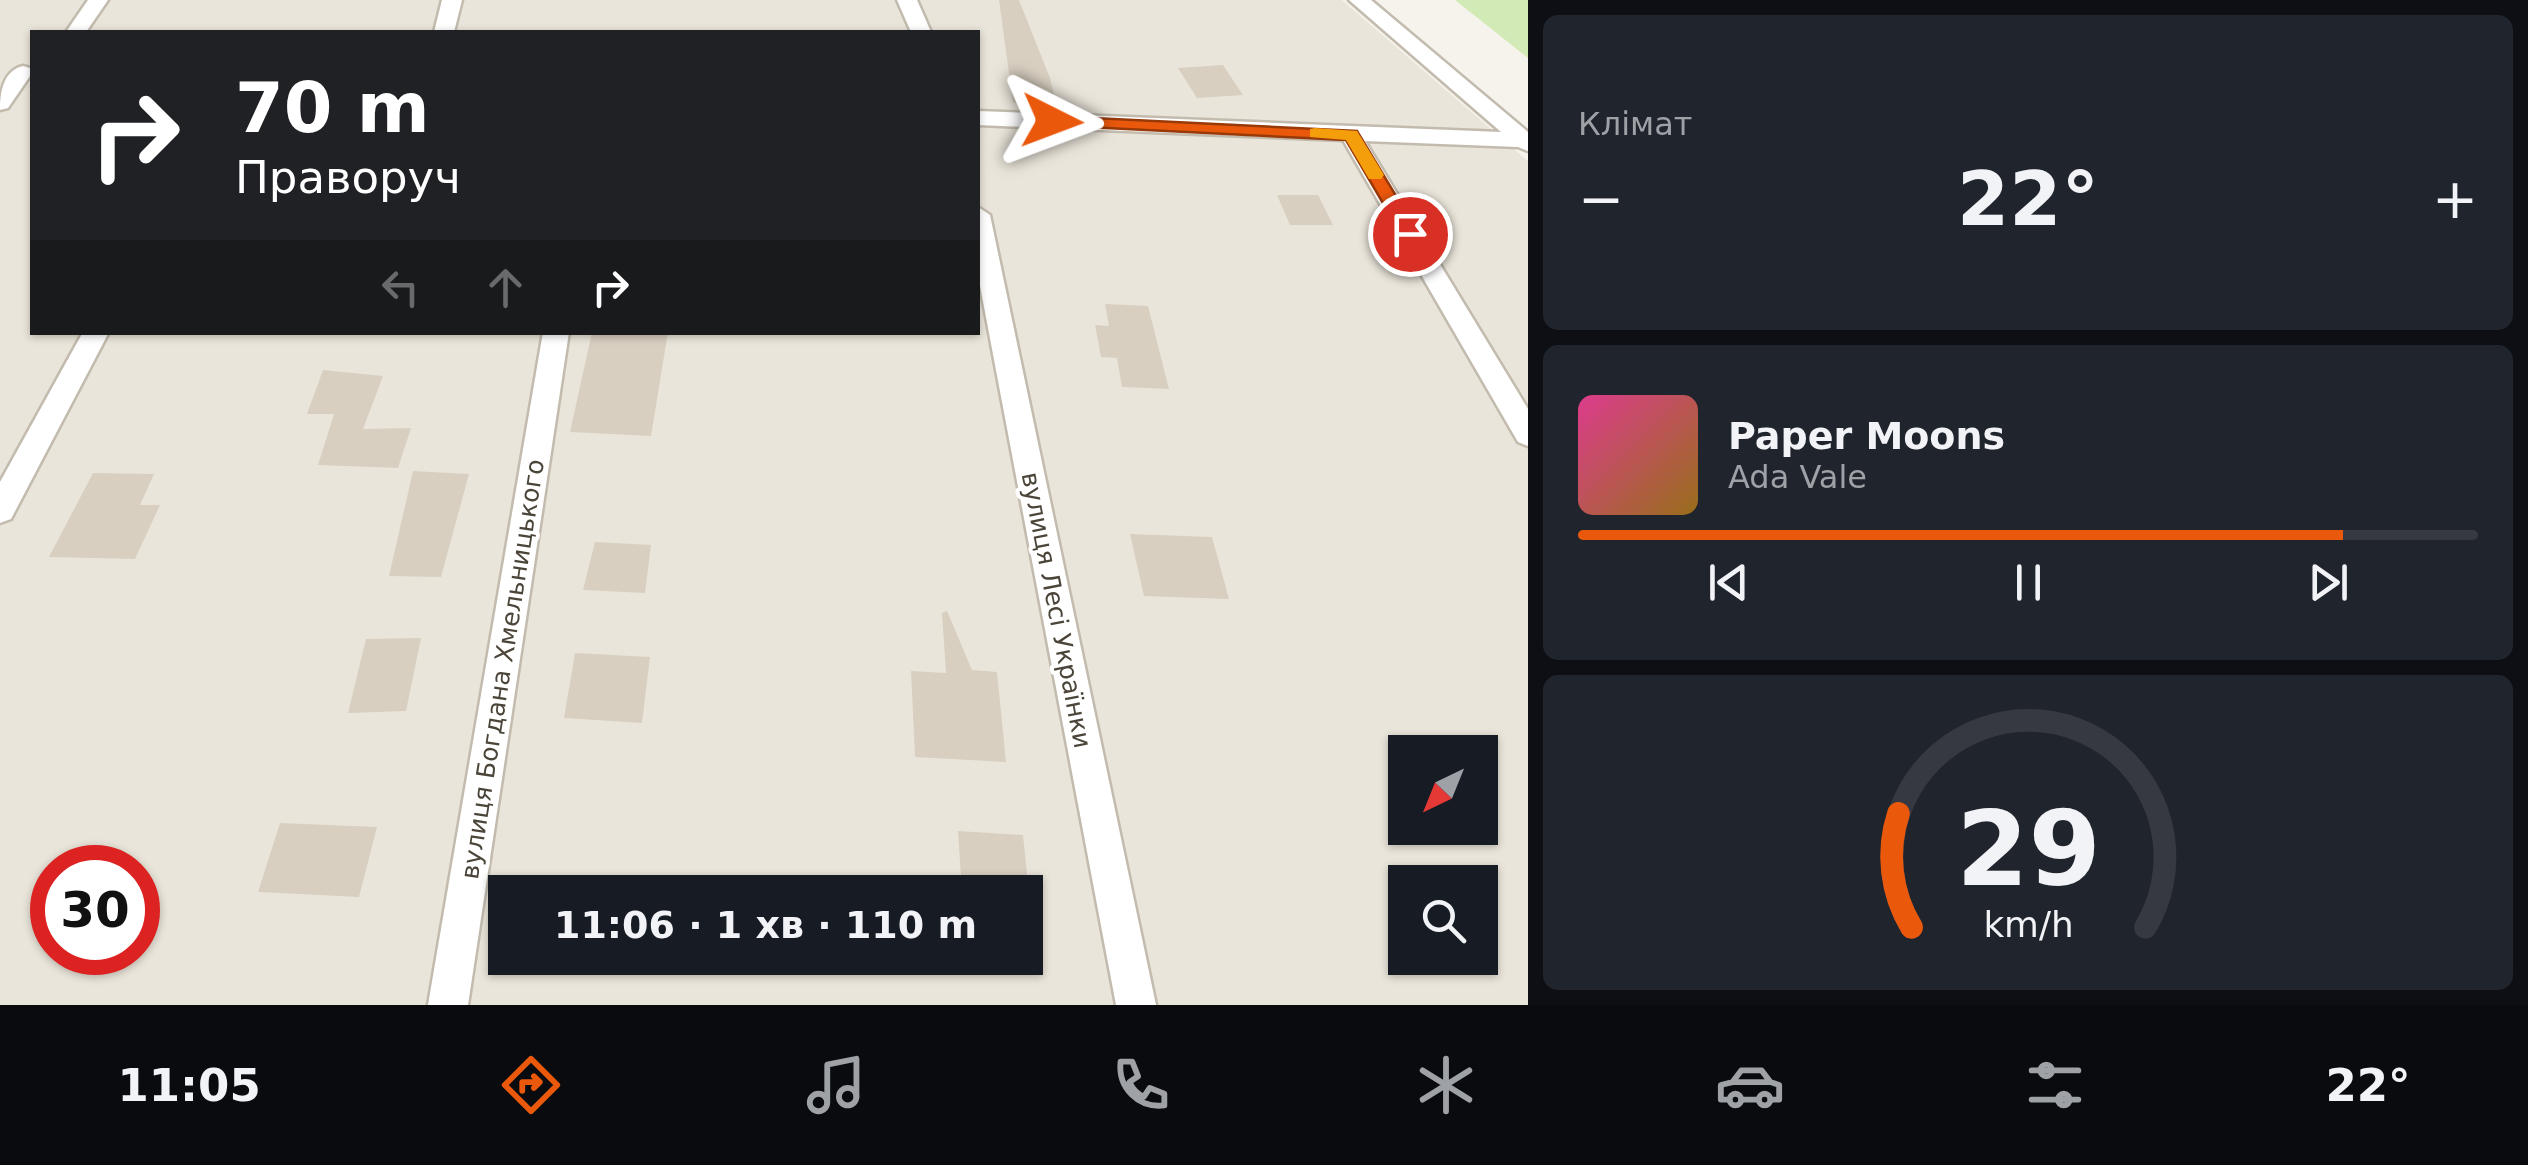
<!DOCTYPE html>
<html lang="uk">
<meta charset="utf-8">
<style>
:root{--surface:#171b24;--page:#20242c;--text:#f1f3f6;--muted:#9ea1a6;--line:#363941;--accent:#ea580c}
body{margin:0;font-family:"DejaVu Sans",sans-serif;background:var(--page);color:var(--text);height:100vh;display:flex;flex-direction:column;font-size:38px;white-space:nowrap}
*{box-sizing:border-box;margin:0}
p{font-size:32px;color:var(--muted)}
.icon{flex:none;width:55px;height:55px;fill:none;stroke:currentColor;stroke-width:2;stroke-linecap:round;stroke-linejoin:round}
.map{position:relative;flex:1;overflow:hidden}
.details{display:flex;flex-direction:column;gap:15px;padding:15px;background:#0d0f14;width:1000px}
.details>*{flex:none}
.guide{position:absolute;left:30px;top:30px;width:950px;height:305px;border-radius:0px;box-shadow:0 2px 8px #0004;background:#202124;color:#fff;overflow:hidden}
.needle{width:65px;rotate:223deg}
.fabs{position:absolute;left:1388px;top:735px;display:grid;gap:20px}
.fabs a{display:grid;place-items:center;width:110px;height:110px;border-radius:0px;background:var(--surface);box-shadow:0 2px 8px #0004;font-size:50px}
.speed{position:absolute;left:30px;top:845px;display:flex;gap:20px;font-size:50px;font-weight:700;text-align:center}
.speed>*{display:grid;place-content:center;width:130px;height:130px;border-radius:50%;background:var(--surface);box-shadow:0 2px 8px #0004;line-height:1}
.speed .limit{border:15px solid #d22;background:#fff;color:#111}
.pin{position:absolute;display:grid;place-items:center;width:85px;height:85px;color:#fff;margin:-42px;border:5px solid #fff;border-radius:50%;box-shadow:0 2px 10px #0007}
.me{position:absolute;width:110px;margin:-55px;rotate:93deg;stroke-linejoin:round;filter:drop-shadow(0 0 8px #0008)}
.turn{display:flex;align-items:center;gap:35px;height:210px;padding:0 40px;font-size:45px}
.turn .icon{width:130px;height:130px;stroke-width:2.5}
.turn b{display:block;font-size:70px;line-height:85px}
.lanes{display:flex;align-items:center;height:95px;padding:0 40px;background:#0003;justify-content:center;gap:50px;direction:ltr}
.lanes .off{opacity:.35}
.big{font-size:75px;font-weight:800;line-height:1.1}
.details .card{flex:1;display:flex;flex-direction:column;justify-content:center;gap:15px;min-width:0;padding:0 35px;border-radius:15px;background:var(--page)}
.details .dial{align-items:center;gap:0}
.dial svg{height:260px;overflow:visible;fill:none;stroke:var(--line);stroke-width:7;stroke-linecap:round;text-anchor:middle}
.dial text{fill:var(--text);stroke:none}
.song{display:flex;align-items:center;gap:30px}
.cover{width:120px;height:120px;border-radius:15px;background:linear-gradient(135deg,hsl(330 70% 55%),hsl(40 70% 35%))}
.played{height:10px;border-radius:5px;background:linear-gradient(90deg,var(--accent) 85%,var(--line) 85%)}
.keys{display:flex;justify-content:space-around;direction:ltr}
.heat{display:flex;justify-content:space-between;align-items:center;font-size:55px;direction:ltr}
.trip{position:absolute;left:488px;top:875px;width:555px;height:100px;border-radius:0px;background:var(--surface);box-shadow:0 2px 8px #0004;font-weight:800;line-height:100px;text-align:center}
.menu{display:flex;height:160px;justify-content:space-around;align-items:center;background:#090b0e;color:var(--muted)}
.menu .icon{width:70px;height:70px}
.menu .active{color:var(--accent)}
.menu b{font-size:45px;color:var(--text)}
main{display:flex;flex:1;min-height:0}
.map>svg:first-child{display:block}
.residential{fill:#eae5da;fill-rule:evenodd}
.green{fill:#d2eab5}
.building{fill:#d8cfc1}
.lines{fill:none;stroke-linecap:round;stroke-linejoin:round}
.minor-casing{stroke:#c2bbae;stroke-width:5}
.minor{fill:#fff;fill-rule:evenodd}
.route{fill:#ea580c;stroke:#983908;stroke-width:2.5}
.slow{fill:#f59e0b}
.labels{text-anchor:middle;stroke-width:8;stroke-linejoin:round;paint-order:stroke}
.street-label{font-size:25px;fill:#4b4439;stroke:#fff}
</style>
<main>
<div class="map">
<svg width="1528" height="1005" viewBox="0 0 1528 1005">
<rect width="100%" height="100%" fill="#f6f3ec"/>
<!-- residential -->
<path class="residential" d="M0,0H1342L1528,161V1005H0ZM32,32H978V332H32ZM1405,752H1480V828H1405ZM52,868H138V952H52ZM1405,882H1480V958H1405ZM505,892H1025V958H505Z"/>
<!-- green -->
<path class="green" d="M1455,0H1528V58Z"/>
<!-- building -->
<path class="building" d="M999,0H1019L1050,78L1056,104L1013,103Z
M1223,65L1243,95L1197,98L1178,68Z
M1277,195H1318L1333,225H1290Z
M1105,304L1148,306L1169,389L1122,387L1117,358L1101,357L1095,325L1109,326Z
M592,332H668L651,436L570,432Z
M323,370L383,376L363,429L411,428L398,468L318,465L334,414H307Z
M413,471L469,474L441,577L389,576Z
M93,473L154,474L140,505H160L135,559L49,557Z
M1130,534L1212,537L1229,599L1144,596Z
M595,542L651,545L645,593L583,590Z
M947,611L972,670L997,672L1006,762L915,757L911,671L946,673L942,613Z
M421,638L406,711L348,713L366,639Z
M575,653L650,657L642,723L564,718Z
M280,823L377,827L359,897L258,892Z
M958,831L1023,835L1029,892H962Z"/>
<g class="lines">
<!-- minor casing -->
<g class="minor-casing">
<path id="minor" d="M88,0H108L86,32H66Z
M442,0H462L454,32H434Z
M897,0H917L931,32H911Z
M1349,0H1371L1528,132V151L1518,147L1365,141L1528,409V446L1518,442L1343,140L978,125V111L1501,132Z
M23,66L30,68L32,73L8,108L0,110C0,92 3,71 23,66Z
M978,207L990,215L1156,1005H1116L978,275Z
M83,332H109L11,519L0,523V482Z
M543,332H569L468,1005H428Z"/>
</g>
<!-- minor -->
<use href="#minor" class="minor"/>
</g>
<!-- route -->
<path class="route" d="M1052,116L1357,131L1419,234L1417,239H1404L1346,140L1046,125V118Z"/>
<!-- slow -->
<path class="slow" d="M1315,128L1357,131L1384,175L1381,179H1369L1346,140L1310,137V129Z"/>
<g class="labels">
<!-- street labels -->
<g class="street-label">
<text transform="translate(1057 610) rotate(79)" y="9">вулиця Лесі Українки</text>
<text transform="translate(502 669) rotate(-81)" y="9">вулиця Богдана Хмельницького</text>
</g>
</g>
</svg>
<div class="fabs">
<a><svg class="needle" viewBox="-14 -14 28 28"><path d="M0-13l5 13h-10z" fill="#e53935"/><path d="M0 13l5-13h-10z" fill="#9ea1a6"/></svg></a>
<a><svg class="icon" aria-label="search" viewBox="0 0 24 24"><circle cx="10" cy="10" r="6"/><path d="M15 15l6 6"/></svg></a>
</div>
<div class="speed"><div class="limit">30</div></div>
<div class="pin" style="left:1410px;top:234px;background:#d93025"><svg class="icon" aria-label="arrive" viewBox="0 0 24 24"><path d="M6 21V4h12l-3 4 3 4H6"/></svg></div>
<svg class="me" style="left:1052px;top:121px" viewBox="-20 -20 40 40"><path d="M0-17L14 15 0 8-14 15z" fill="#ea580c" stroke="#fff" stroke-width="4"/></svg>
<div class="trip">11:06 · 1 хв · 110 m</div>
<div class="guide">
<div class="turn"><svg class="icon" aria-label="right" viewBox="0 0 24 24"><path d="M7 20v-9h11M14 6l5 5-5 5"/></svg><div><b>70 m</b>Праворуч</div></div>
<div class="lanes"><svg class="icon off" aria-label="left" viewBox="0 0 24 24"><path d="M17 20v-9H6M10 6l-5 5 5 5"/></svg><svg class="icon off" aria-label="ahead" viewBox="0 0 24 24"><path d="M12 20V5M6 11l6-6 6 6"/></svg><svg class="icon" aria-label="right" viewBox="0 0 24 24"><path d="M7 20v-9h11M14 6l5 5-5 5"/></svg></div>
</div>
</div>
<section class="details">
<div class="card"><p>Клімат</p>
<div class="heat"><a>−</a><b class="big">22°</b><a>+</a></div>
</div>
<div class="card">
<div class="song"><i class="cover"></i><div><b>Paper Moons</b><p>Ada Vale</p></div></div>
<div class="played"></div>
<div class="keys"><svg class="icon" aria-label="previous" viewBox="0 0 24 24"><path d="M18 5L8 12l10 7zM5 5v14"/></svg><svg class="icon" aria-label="pause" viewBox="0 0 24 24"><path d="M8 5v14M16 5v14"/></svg><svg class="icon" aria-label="next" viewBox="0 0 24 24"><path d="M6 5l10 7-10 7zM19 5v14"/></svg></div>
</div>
<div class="card dial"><svg viewBox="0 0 100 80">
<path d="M14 69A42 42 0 1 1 86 69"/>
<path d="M14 69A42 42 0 0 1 10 34" stroke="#ea580c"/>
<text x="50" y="56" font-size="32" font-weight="700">29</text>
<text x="50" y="72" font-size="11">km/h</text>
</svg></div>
</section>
</main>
<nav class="menu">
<b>11:05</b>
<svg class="icon active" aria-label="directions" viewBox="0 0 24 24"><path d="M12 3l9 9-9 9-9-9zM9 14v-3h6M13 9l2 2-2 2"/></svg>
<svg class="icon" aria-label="music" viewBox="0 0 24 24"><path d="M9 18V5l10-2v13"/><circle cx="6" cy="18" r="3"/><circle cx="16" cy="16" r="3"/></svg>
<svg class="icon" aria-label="phone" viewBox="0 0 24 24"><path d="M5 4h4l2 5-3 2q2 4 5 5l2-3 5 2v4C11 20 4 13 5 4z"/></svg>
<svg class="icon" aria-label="climate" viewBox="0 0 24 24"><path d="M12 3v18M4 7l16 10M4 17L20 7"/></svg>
<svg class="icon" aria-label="car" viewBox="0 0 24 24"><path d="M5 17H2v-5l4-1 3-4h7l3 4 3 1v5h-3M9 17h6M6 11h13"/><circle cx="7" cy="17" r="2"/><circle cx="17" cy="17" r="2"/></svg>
<svg class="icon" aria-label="filters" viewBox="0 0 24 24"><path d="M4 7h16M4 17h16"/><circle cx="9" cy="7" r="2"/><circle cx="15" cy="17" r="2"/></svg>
<b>22°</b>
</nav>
